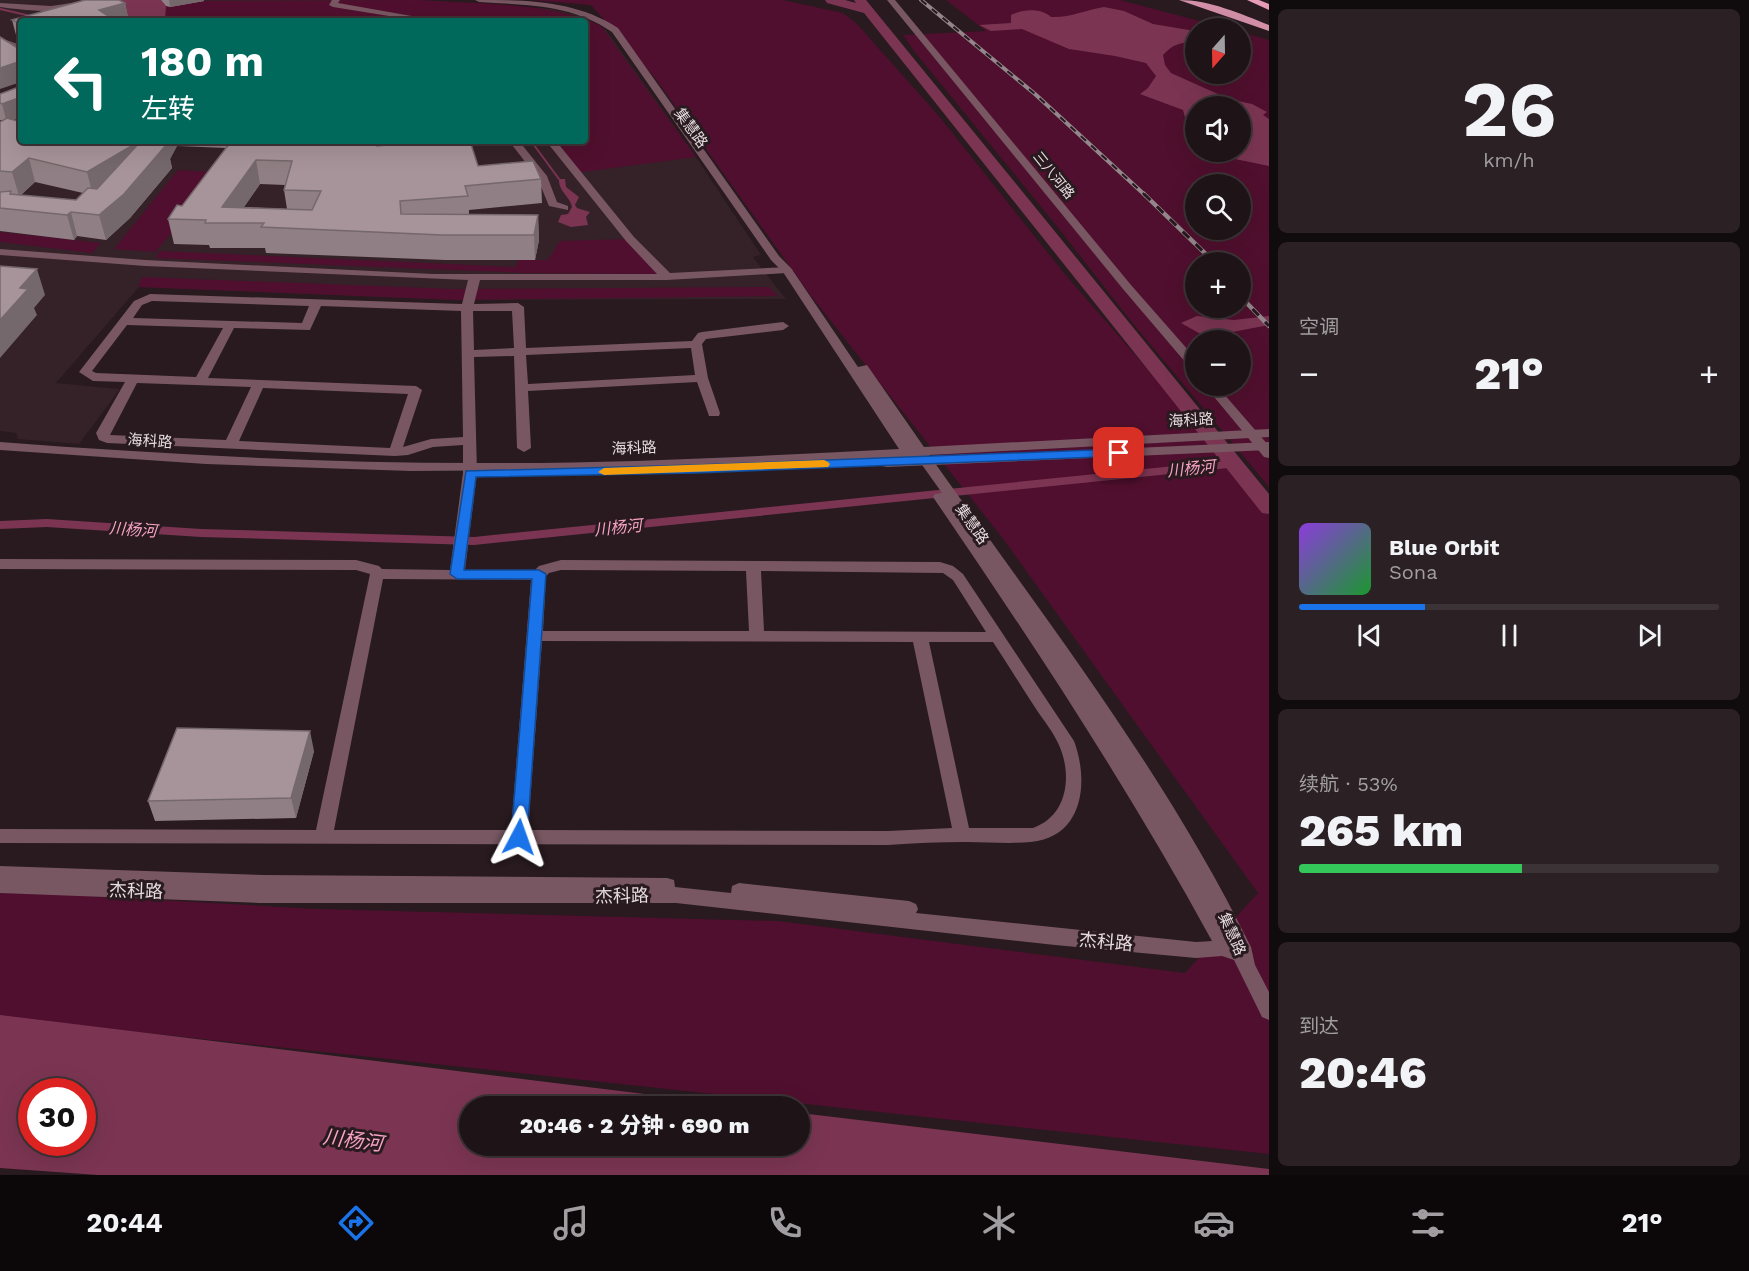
<!DOCTYPE html>
<html lang="zh">
<meta charset="utf-8">
<style>
:root{--surface:#1e1417;--page:#2b2124;--text:#f1f3f6;--muted:#a19ea1;--line:#3c3336;--accent:#1a73e8}
body{margin:0;font-family:"Work Sans","Noto Sans SC",sans-serif;background:var(--page);color:var(--text);height:100vh;display:flex;flex-direction:column;font-size:22px;white-space:nowrap}
*{box-sizing:border-box;margin:0}
p{font-size:20px;color:var(--muted)}
.icon{flex:none;width:33px;height:33px;fill:none;stroke:currentColor;stroke-width:2;stroke-linecap:round;stroke-linejoin:round}
.map{position:relative;flex:1;overflow:hidden}
.panel{display:flex;flex-direction:column;gap:9px;padding:9px;background:#100b0d;width:480px}
.panel>*{flex:none}
.guide{position:absolute;left:18px;top:18px;width:570px;height:126px;border-radius:6px;box-shadow:0 6px 24px #0002,0 0 0 2px var(--line);background:#00695c;color:#fff;overflow:hidden}
.needle{width:39px;rotate:200deg}
.fabs{position:absolute;left:1185px;top:18px;display:grid;gap:12px}
.fabs a{display:grid;place-items:center;width:66px;height:66px;border-radius:50%;background:var(--surface);box-shadow:0 6px 24px #0002,0 0 0 2px var(--line);font-size:30px}
.speed{position:absolute;left:18px;top:1078px;display:flex;gap:12px;font-size:30px;font-weight:700;text-align:center}
.speed>*{display:grid;place-content:center;width:78px;height:78px;border-radius:50%;background:var(--surface);box-shadow:0 6px 24px #0002,0 0 0 2px var(--line);line-height:1}
.speed .limit{border:9px solid #d22;background:#fff;color:#111}
.pin{position:absolute;display:grid;place-items:center;width:51px;height:51px;color:#fff;margin:-26px;border-radius:12px;box-shadow:0 3px 9px #0006}
.me{position:absolute;width:66px;margin:-33px;rotate:4deg;stroke-linejoin:round;filter:drop-shadow(0 0 4px #0008)}
.turn{display:flex;align-items:center;gap:21px;height:126px;padding:0 24px;font-size:27px}
.turn .icon{width:78px;height:78px;stroke-width:2.5}
.turn b{display:block;font-size:42px;line-height:51px}
.big{font-size:45px;font-weight:800;line-height:1.1}
.panel .card{flex:1;display:flex;flex-direction:column;justify-content:center;gap:9px;min-width:0;padding:0 21px;border-radius:9px;background:var(--page)}
.panel .dial{align-items:center;gap:0}
.dial b{font-size:78px;line-height:1}
.song{display:flex;align-items:center;gap:18px}
.cover{width:72px;height:72px;border-radius:9px;background:linear-gradient(135deg,hsl(270 70% 55%),hsl(130 70% 35%))}
.played{height:6px;border-radius:3px;background:linear-gradient(90deg,var(--accent) 30%,var(--line) 30%)}
.keys{display:flex;justify-content:space-around;direction:ltr}
.heat{display:flex;justify-content:space-between;align-items:center;font-size:33px;direction:ltr}
.charge{height:9px;border-radius:4px;background:linear-gradient(90deg,#34c759 53%,var(--line) 0)}
.trip{position:absolute;left:459px;top:1096px;width:351px;height:60px;border-radius:30px;background:var(--surface);box-shadow:0 6px 24px #0002,0 0 0 2px var(--line);font-weight:800;line-height:60px;text-align:center}
.dock{display:flex;height:96px;justify-content:space-around;align-items:center;background:#0c0809;color:var(--muted)}
.dock .icon{width:42px;height:42px}
.dock .current{color:var(--accent)}
.dock b{font-size:27px;color:var(--text)}
main{display:flex;flex:1;min-height:0}
.map>svg:first-child{display:block}
.built{fill:#352128;fill-rule:evenodd}
.green{fill:#500f2e;fill-rule:evenodd}
.water{fill:#7b3552;fill-rule:evenodd}
.lines{fill:none;stroke-linecap:round;stroke-linejoin:round}
.stream{stroke:#7b3552;stroke-width:2}
.canal{fill:#7b3552;fill-rule:evenodd}
.river{fill:#7b3552;fill-rule:evenodd}
.minor{fill:#785762;fill-rule:evenodd}
.tertiary{fill:#785762;fill-rule:evenodd}
.primary{fill:#d390a8;fill-rule:evenodd}
.trunk{fill:#e69bb6;fill-rule:evenodd}
.rail-far1-casing{stroke:#93878b;stroke-width:4}
.rail-casing{stroke:#93878b;stroke-width:4.5}
.rail-far1{stroke:#281a1f;stroke-width:2;stroke-dasharray:7;stroke-linecap:butt}
.rail{stroke:#281a1f;stroke-width:3;stroke-dasharray:9;stroke-linecap:butt}
.wall{fill:#907f84;fill-rule:evenodd}
.shaded-wall{fill:#75686c}
.building{fill:#a7949a;stroke:#75686c;stroke-width:1.5;fill-rule:evenodd}
.route{fill:#1a73e8;stroke:#114b97;stroke-width:1.5}
.slow{fill:#f59e0b}
.labels{text-anchor:middle;stroke-width:6;stroke-linejoin:round;paint-order:stroke}
.far-street-label{font-size:14px;fill:#e6dbdf;stroke:#281a1f}
.street-label{font-size:15px;fill:#e6dbdf;stroke:#281a1f}
.water-label{font-size:16px;font-style:italic;fill:#f7a3c2;stroke:#281a1f}
.near-street-label{font-size:18px;fill:#e6dbdf;stroke:#281a1f}
.near-water-label{font-size:20px;font-style:italic;fill:#f7a3c2;stroke:#281a1f}
</style>
<main>
<div class="map">
<svg width="1269" height="1175" viewBox="0 0 1269 1175">
<rect width="100%" height="100%" fill="#281a1f"/>
<!-- built -->
<path class="built" d="M0,0H420L551,9L582,16L606,30L696,157L761,255L753,257L786,299L457,300L139,287L56,383L120,389L79,444L18,439L16,433L0,431ZM21,21H585V141H21Z"/>
<!-- green -->
<path class="green" d="M420,0C474,4 554,2 601,26L696,157L575,173L551,141H585V21H169L165,19L161,1Z
M531,0H783L843,13L857,24L938,115L1063,272L1269,509V1154L0,1017V891L317,909L778,921L1185,973L1258,893L1001,536L811,296L655,78L591,5Z
M946,0H1120L1226,28H1196V74H1240L1241,32L1269,40V487L1130,320L1060,230L914,51L903,35L986,31ZM1196,106H1240V152H1196ZM1196,184H1240V230H1196ZM1196,262H1240V308H1196ZM1196,340H1240V386H1196Z
M178,170L224,173L155,252L114,249Z
M0,232L101,243L92,253L0,242Z
M630,239L658,274L526,273L156,258L159,251L515,267L519,260H548L560,241Z
M142,277L453,289L769,287L778,296L457,300L138,287Z"/>
<!-- water -->
<path class="water" d="M122,0H161L166,6L165,19L169,21H115L127,17L117,2Z
M1104,7L1124,11L1153,24L1195,31V42C1181,42 1173,44 1163,55L1165,65L1171,73L1229,99L1252,104L1267,112L1263,115L1269,119V166L1230,158L1217,152H1240V106H1196L1195,137L1188,128L1183,110L1140,94L1148,88L1156,76L1146,63L1115,56L1069,49L1022,29L991,31L979,25L1011,23V15C1023,9 1041,8 1051,17C1069,18 1086,10 1104,7Z
M559,179H565L566,187L579,197L575,205L577,208L590,212L586,217L588,225L571,227L558,222L561,215L568,214L572,207C570,196 558,191 559,179Z
M1197,316L1234,320L1269,316V325L1206,337L1181,323Z
M0,1015L751,1107H470V1146H800V1113L1269,1169V1175H98L0,1168ZM32,1092H82V1143H32Z"/>
<g class="lines">
<!-- stream -->
<path class="stream" d="M0,9L35,17
M531,141L559,179"/>
<!-- canal -->
<path class="canal" d="M1234,460L1238,461L1240,464L1238,467L474,545L201,537L47,527L0,529V521L47,519L201,529L474,537Z"/>
<!-- river -->
<path class="river" d="M825,0H845L856,3L854,0H866L1269,494V514L1262,513L864,13L827,3Z"/>
<!-- minor -->
<path class="minor" d="M92,0H105C79,16 29,11 0,7V3L51,6Z
M332,0H340L338,3L440,21H420L333,7L329,5Z
M887,0H895L1131,285L1196,359V371L1192,370L1123,289Z
M0,38L21,45V51L0,44Z
M509,141H519L547,176L557,202L568,206V210L549,206L537,177Z
M546,141H556L634,237L670,273L787,267L793,270L787,273L667,280H480L474,304L518,303L524,307L526,348L692,341L698,333L702,332L783,322L789,326L783,330L706,339L702,344L708,378L720,413L719,416H709L708,413L697,382L528,391L531,448L524,452L517,448L514,356L474,357L477,473L465,570H535L539,566L561,560L940,562L953,566L963,574L1074,741C1089,781 1084,837 1031,842C1010,844 988,842 966,842C940,842 914,843 888,845L0,843V829L316,830L370,574L356,570L0,569V559L356,560L379,566L382,569L450,570L463,473V445L433,447L408,455L395,456L107,443L99,440L96,433L125,382L93,381L79,372L134,301L150,294L462,304L468,280L145,266L0,255V249L145,260L433,274H657L626,241ZM152,301L309,306L302,323L133,318L142,305ZM321,306L461,311L463,437L431,439L403,447L422,390L416,386L208,378L234,328L310,330ZM473,311H512L514,348L474,350ZM127,325L223,328L196,377L96,373L92,371ZM691,348L695,375L528,384L526,355ZM137,383L251,387L226,440L110,435ZM263,388L408,394L390,448L239,441ZM561,570L746,571L749,631H543L546,576L549,573ZM761,571L943,573L953,580L986,632L764,631ZM383,579L531,580L511,830H334ZM542,641L913,642L952,828L888,831L528,830ZM929,642H993C1008,665 1023,689 1038,712C1045,722 1053,732 1058,743C1073,774 1068,816 1033,828H969Z
M1205,386H1217L1269,446V458L1264,457Z
M927,458L932,459C1044,617 1165,772 1251,947L1255,965L1269,992V1020L1262,1017L1234,960L1222,956L1196,958L1055,945L676,903H260L0,893V866L263,875L667,878L674,880L675,887L731,893L732,886L739,883L909,901L916,904L918,909L916,913L1196,942L1212,941C1128,787 1032,642 933,497L935,494L942,493L920,462Z"/>
<!-- tertiary -->
<path class="tertiary" d="M475,0C525,0 575,0 618,28L779,256L791,268L858,367L867,365L924,447L1269,429V437L929,455L931,457L1269,442V450L887,467L882,466L880,463L882,460L918,458L638,469L411,471L206,464L0,450V442C159,454 319,463 479,463C619,464 759,456 899,449L783,272L771,260L612,32C572,4 526,5 479,2Z"/>
<!-- primary -->
<path class="primary" d="M1179,0C1210,0 1241,14 1269,25V31Z"/>
<!-- trunk -->
<path class="trunk" d="M1247,0H1259L1269,4V10Z"/>
<!-- rail-far1 casing -->
<g class="rail-far1-casing">
<path id="rail-far1" d="M921,0L1035,94L1146,196"/>
</g>
<!-- rail casing -->
<g class="rail-casing">
<path id="rail" d="M1144,194L1214,262
M1240,296L1269,326"/>
</g>
<!-- rail-far1 -->
<use href="#rail-far1" class="rail-far1"/>
<!-- rail -->
<use href="#rail" class="rail"/>
</g>
<!-- wall -->
<path class="wall" d="M161,0H204V1L170,7L166,6Z
M125,3L128,17L21,21V37L16,35L12,20Z
M0,94L14,120L21,141H381L380,146L541,179L542,203L469,210V214L538,215L539,240L535,260H445L266,253L265,248H210L209,245L174,244L168,219L182,206L226,148L177,146L170,159L172,168L130,218L106,240L77,236L74,240L0,231V122L3,121L0,120ZM35,182L83,193L76,200L21,195ZM260,184L285,185L284,190L287,209L244,207Z
M314,751L296,818L155,821L148,801Z"/>
<!-- shaded-wall -->
<path class="shaded-wall" d="M169,0H204V1L170,7Z
M125,3L128,17L115,21L99,10Z
M21,61V82L0,89V68Z
M21,97V117L7,123L2,104Z
M140,141H143L93,196L87,172Z
M161,141H176L177,146L170,159L172,168L130,218L106,240L99,215Z
M377,141H381L380,170L377,146Z
M29,158L35,182L19,196L12,172Z
M256,160L260,184L233,223L222,207Z
M71,212L77,236L74,240L67,215Z
M538,215L539,240L535,260L534,235Z
M37,269L45,295L34,308L37,315L0,358V320L20,288Z
M310,731L314,751L296,818L291,798Z"/>
<!-- building -->
<path class="building" d="M85,0H119L125,3L99,10L116,21H21V24L12,20Z
M0,37L19,49L21,48V61L0,68Z
M21,86V97L2,104L0,103V94Z
M7,118L21,122V141H140L87,172L29,158L12,172L0,171V122Z
M141,141H161L160,144H167L124,194L99,215L71,212L67,215L0,208V192L11,191L10,194L76,200L88,188L97,189Z
M233,141H377V146L429,141H470L478,166L533,161L541,179L465,186L468,196L400,201L401,214L538,215L534,235H442L261,227L264,223H205L206,220L168,219L177,205L182,206L226,148ZM256,160L292,161L284,190L321,191L312,210L222,207Z
M0,266L37,269L20,288L28,289L0,320Z
M177,728L310,731L291,798L148,801Z"/>
<!-- route -->
<path class="route" d="M1119,449L1125,453L1123,456L696,473L476,477L464,570H539L546,574L527,837L525,842L519,844L514,842L511,837L532,579H457L450,574L466,471L696,465Z"/>
<!-- slow -->
<path class="slow" d="M824,460L828,462L830,464L828,467L604,475L598,472L604,468Z"/>
<g class="labels">
<!-- far-street labels -->
<g class="far-street-label">
<text transform="translate(1054 175) rotate(51)" y="5">三八河路</text>
</g>
<!-- street labels -->
<g class="street-label">
<text transform="translate(691 128) rotate(54)" y="5">集慧路</text>
<text transform="translate(1191 420) rotate(-3)" y="5">海科路</text>
<text transform="translate(150 441) rotate(4)" y="5">海科路</text>
<text transform="translate(634 448) rotate(-2)" y="5">海科路</text>
<text transform="translate(972 524) rotate(55)" y="5">集慧路</text>
<text transform="translate(1232 934) rotate(66)" y="5">集慧路</text>
</g>
<!-- water labels -->
<g class="water-label">
<text transform="translate(1191 468) rotate(-6)" y="6">川杨河</text>
<text transform="translate(618 527) rotate(-6)" y="6">川杨河</text>
<text transform="translate(133 529) rotate(4)" y="6">川杨河</text>
</g>
<!-- near-street labels -->
<g class="near-street-label">
<text transform="translate(136 891) rotate(2)" y="6">杰科路</text>
<text transform="translate(622 896) rotate(-1)" y="6">杰科路</text>
<text transform="translate(1106 942) rotate(5)" y="6">杰科路</text>
</g>
<!-- near-water labels -->
<g class="near-water-label">
<text transform="translate(353 1140) rotate(7)" y="7">川杨河</text>
</g>
</g>
</svg>
<div class="fabs">
<a><svg class="needle" viewBox="-14 -14 28 28"><path d="M0-13l5 13h-10z" fill="#e53935"/><path d="M0 13l5-13h-10z" fill="#a19ea1"/></svg></a>
<a><svg class="icon" aria-label="sound" viewBox="0 0 24 24"><path d="M4 9h4l5-4v14l-5-4H4zM17 9q2 3 0 6"/></svg></a>
<a><svg class="icon" aria-label="search" viewBox="0 0 24 24"><circle cx="10" cy="10" r="6"/><path d="M15 15l6 6"/></svg></a>
<a>+</a>
<a>−</a>
</div>
<div class="speed"><div class="limit">30</div></div>
<div class="pin" style="left:1119px;top:453px;background:#d93025"><svg class="icon" aria-label="arrive" viewBox="0 0 24 24"><path d="M6 21V4h12l-3 4 3 4H6"/></svg></div>
<svg class="me" style="left:519px;top:837px" viewBox="-20 -20 40 40"><path d="M0-17L14 15 0 8-14 15z" fill="#1a73e8" stroke="#fff" stroke-width="4"/></svg>
<div class="trip">20:46 · 2 分钟 · 690 m</div>
<div class="guide">
<div class="turn"><svg class="icon" aria-label="left" viewBox="0 0 24 24"><path d="M17 20v-9H6M10 6l-5 5 5 5"/></svg><div><b>180 m</b>左转</div></div>
</div>
</div>
<section class="panel">
<div class="card dial"><b>26</b><p>km/h</p></div>
<div class="card"><p>空调</p>
<div class="heat"><a>−</a><b class="big">21°</b><a>+</a></div>
</div>
<div class="card">
<div class="song"><i class="cover"></i><div><b>Blue Orbit</b><p>Sona</p></div></div>
<div class="played"></div>
<div class="keys"><svg class="icon" aria-label="previous" viewBox="0 0 24 24"><path d="M18 5L8 12l10 7zM5 5v14"/></svg><svg class="icon" aria-label="pause" viewBox="0 0 24 24"><path d="M8 5v14M16 5v14"/></svg><svg class="icon" aria-label="next" viewBox="0 0 24 24"><path d="M6 5l10 7-10 7zM19 5v14"/></svg></div>
</div>
<div class="card"><p>续航 · 53%</p><b class="big">265 km</b><div class="charge"></div></div>
<div class="card"><p>到达</p><b class="big">20:46</b></div>
</section>
</main>
<nav class="dock">
<b>20:44</b>
<svg class="icon current" aria-label="directions" viewBox="0 0 24 24"><path d="M12 3l9 9-9 9-9-9zM9 14v-3h6M13 9l2 2-2 2"/></svg>
<svg class="icon" aria-label="music" viewBox="0 0 24 24"><path d="M9 18V5l10-2v13"/><circle cx="6" cy="18" r="3"/><circle cx="16" cy="16" r="3"/></svg>
<svg class="icon" aria-label="phone" viewBox="0 0 24 24"><path d="M5 4h4l2 5-3 2q2 4 5 5l2-3 5 2v4C11 20 4 13 5 4z"/></svg>
<svg class="icon" aria-label="climate" viewBox="0 0 24 24"><path d="M12 3v18M4 7l16 10M4 17L20 7"/></svg>
<svg class="icon" aria-label="car" viewBox="0 0 24 24"><path d="M5 17H2v-5l4-1 3-4h7l3 4 3 1v5h-3M9 17h6M6 11h13"/><circle cx="7" cy="17" r="2"/><circle cx="17" cy="17" r="2"/></svg>
<svg class="icon" aria-label="filters" viewBox="0 0 24 24"><path d="M4 7h16M4 17h16"/><circle cx="9" cy="7" r="2"/><circle cx="15" cy="17" r="2"/></svg>
<b>21°</b>
</nav>
